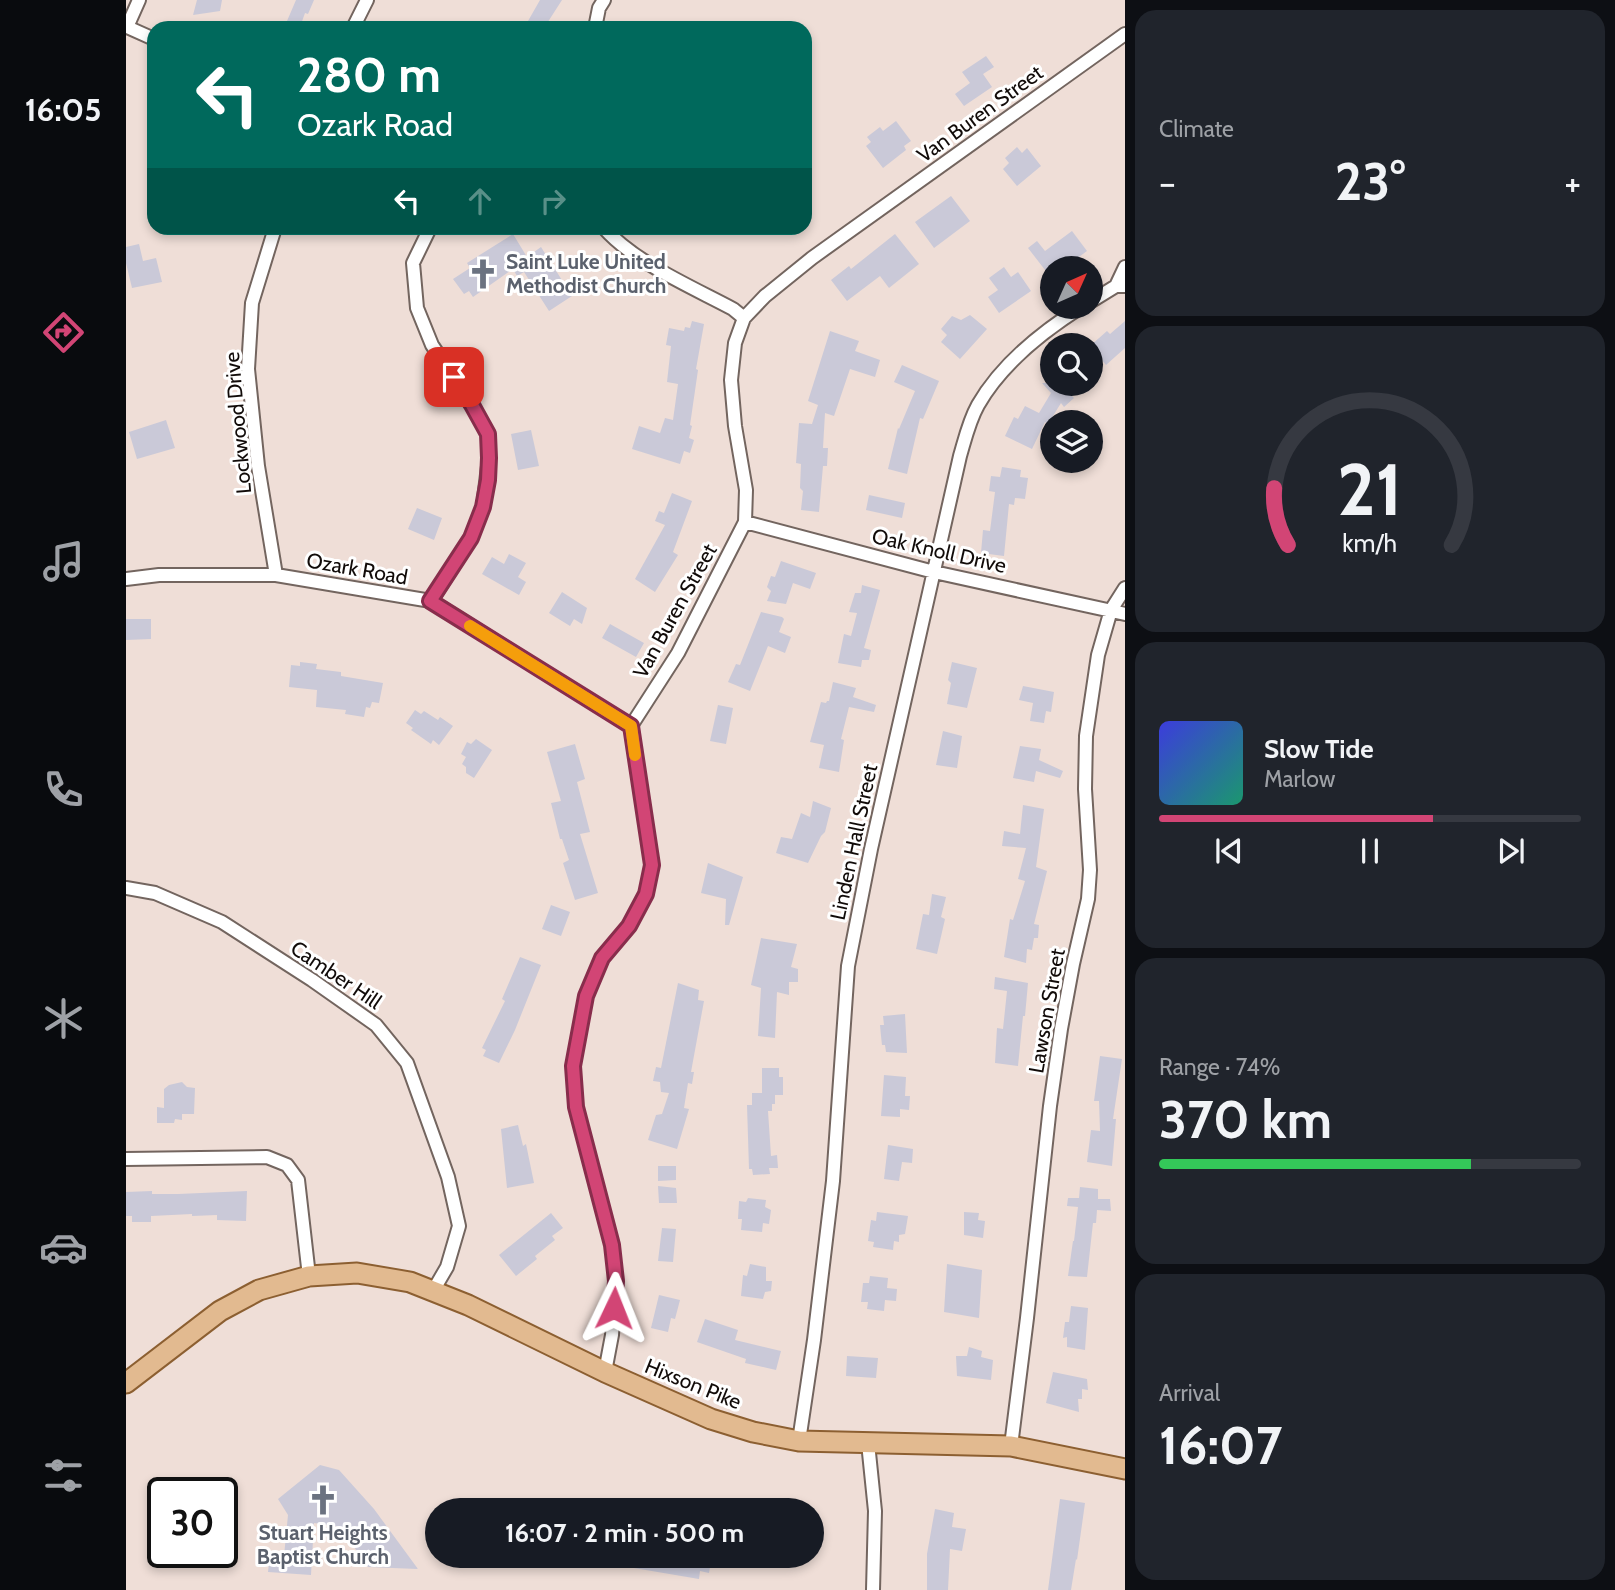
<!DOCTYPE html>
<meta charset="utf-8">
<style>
:root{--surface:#171b24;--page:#20242c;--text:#f1f3f6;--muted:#9ea1a6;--line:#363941;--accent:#d24575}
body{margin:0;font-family:Cabin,sans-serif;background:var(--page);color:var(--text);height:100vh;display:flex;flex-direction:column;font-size:26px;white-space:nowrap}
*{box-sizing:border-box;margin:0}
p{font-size:23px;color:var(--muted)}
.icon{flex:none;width:38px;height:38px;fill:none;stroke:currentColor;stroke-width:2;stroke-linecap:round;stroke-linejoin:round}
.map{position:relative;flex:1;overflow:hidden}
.sheet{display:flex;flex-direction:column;gap:10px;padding:10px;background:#0d0f14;width:490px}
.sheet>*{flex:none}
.hud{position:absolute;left:21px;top:21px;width:665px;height:214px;border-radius:21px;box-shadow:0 4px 10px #0003;background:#00695c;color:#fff;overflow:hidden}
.needle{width:46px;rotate:45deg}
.fabs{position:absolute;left:914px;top:256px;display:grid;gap:14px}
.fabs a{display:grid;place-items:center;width:63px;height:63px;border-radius:50%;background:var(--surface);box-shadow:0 4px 10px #0003;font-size:35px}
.speed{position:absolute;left:21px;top:1477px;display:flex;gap:14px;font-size:35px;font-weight:700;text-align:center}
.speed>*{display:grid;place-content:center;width:91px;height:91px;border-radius:50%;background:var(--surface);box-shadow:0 4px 10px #0003;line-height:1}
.speed .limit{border:4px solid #111;border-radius:10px;background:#fff;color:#111}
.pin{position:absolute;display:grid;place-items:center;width:60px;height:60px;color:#fff;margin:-30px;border-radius:14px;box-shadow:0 4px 10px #0006}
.me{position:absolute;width:77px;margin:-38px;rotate:2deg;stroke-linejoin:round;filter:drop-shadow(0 0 5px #0008)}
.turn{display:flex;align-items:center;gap:24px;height:147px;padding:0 35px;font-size:32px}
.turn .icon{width:91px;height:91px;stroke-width:2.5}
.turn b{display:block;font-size:49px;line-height:60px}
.lanes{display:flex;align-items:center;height:66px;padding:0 35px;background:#0003;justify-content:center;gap:35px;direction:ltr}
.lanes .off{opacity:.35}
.big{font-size:52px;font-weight:700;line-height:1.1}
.sheet .card{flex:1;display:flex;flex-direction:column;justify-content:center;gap:10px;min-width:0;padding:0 24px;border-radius:21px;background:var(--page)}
.sheet .dial{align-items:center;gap:0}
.dial svg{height:182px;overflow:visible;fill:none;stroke:var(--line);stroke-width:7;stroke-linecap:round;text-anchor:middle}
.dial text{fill:var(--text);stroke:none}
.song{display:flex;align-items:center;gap:21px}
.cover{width:84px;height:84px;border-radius:10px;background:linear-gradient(135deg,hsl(240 70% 55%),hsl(160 70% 35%))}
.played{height:7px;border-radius:4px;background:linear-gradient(90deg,var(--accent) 65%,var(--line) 65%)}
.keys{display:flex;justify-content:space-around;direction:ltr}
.heat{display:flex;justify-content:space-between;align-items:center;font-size:38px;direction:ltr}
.charge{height:10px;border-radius:5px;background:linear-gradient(90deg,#34c759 74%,var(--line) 0)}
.trip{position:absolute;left:299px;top:1498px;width:399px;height:70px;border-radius:35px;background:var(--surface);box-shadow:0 4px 10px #0003;font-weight:700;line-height:70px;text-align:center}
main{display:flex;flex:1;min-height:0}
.tab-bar{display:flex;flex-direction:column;width:126px;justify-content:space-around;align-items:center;background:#090b0e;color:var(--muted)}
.tab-bar .icon{width:49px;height:49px}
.tab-bar .active{color:var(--accent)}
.tab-bar b{font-size:32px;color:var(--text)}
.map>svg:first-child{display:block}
.building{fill:#cac9d8}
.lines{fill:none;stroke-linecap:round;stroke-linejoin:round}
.street-casing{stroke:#73655f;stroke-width:16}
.primary-casing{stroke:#8c5f31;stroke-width:23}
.street{stroke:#fff;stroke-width:12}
.primary{stroke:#e2ba90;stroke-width:19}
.route-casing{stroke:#882d4c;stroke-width:18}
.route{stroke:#d24575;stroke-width:12}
.slow{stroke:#f59e0b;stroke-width:12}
.labels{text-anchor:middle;stroke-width:6;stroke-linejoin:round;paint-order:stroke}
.street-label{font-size:21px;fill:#110b09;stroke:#fff}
.worship-label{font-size:21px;font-weight:bold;fill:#5b616d;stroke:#fff;text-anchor:start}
</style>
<main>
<nav class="tab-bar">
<b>16:05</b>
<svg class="icon active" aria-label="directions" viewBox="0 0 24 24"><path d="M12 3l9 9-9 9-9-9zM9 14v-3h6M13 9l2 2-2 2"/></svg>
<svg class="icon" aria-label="music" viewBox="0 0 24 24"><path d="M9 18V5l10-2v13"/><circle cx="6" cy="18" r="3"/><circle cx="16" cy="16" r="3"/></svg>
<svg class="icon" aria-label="phone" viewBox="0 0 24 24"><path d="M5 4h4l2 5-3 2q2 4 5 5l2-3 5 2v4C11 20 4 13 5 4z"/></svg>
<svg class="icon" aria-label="climate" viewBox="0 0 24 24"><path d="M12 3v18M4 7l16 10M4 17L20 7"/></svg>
<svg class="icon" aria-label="car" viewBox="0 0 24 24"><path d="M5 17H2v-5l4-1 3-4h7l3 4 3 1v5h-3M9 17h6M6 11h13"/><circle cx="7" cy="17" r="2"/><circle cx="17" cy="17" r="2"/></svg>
<svg class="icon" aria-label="filters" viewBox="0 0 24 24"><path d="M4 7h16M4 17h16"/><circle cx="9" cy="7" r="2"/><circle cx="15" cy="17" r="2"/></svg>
</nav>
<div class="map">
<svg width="999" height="1590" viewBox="0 0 999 1590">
<rect width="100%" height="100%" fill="#efded7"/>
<!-- building -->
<path class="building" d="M71,0H96L94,11L67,15Z
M170,0H188L182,14L179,13L174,27L161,21Z
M414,0H436L418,28H398Z
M860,56L868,67L857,74L866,87L838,106L829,94L844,83L836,72Z
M770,121L785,141L778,146L780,150L757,168L740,146L745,142L741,137L754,127L757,131Z
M891,147L896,153L901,148L915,166L891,186L877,169L883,163L879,158Z
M825,196L844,221L808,248L789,222Z
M946,231L961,251L938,268H926V279L902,248L911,241L919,251Z
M387,234L401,257L415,247L446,296L423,311L398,272L391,276L387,269L347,297L343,291L338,294L327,279L344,268L341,263Z
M769,234L793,264L763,288L754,276L721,301L705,280L723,266L725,269Z
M13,244L17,261L30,258L36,282L6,288L0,263V247Z
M878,267L885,277L892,272L905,291L873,313L862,297L872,290L863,278Z
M844,315L861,329L834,359L815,342L821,335L815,329L826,316L835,320Z
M566,321L578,324L570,369L572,370L564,425L566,426L563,438L568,440L564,453L558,451L554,464L506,449L513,426L534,433L539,418L547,420L552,384L541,382L545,346L540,345L543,328L558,331L559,327L564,328Z
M999,321V348L980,365L964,346L981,331L984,334Z
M704,331L733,341L729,351L754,360L749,377L724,369L708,416L699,413L697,448H702L701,466H697L693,512L675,510L677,491L674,488L675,464L670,463L673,423L686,424L692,405L682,401Z
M776,365L813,381L797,419L794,418L781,474L762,469L772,428L773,429L789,391L768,382Z
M916,383H959L946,396L948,398L938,407L935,403L922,424L919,422L906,449L879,436L888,417L892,419L899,406L913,413L925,393Z
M40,420L49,448L11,459L3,432Z
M405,430L413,466L392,470L385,434Z
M876,467L895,470L894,477L902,478L899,499L889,498L888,505L883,504L878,556L855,553L857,530L864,531L869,492L863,491L865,476L874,477Z
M546,493L566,501L547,552L552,555L529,592L509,579L539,525L529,521L533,511L538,513Z
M743,495L779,503L776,518L740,510Z
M291,508L316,518L308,540L282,529Z
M383,554L400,563L392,577L400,582L393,595L356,574L366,557L378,564Z
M655,561L690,573L684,589L667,583L660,604L641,601L645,591L641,587L645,576L649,577Z
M736,585L754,590L738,648L745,650L743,660H736L735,667L712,663L718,634L725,636L731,613L723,612L729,593H735Z
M436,592L461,608L456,624L448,619L444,626L423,613Z
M635,612L656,617L658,619L653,632L665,637L659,653L642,646L624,691L602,682L610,664L614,665Z
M0,619H25V639L0,640Z
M484,624L518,643L510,657L476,638Z
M174,662L191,664L190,669L215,672V676L257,683L253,703L246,702L244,708L240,707L238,717L219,714L220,710L190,707L191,690L163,687L165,665L174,666Z
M826,662L851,668L841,708L821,704L825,683L822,680Z
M707,682L730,688L727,697L750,705L748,712L723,707L715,739L718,740L713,772L693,768L698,745L684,742L695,702L700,703L701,701H703Z
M897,686L928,692L925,712L920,711L918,723L904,721L907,703L893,700Z
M592,705L607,708L600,744L584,741Z
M289,710L295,714L298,711L312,720L314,717L327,726L313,745L307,740L305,744L285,730L287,728L280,723Z
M817,731L836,736L831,768L810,765Z
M350,739L366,750L348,778L340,773V767L336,764L340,757L335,754L341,742L345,744Z
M449,744L459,779L451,782L464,832L454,834L472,893L449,900L437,863L443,860L436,839H434L425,803L435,801L421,752Z
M894,746L915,749L913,760L937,771L934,778L910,771L908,782L887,778Z
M687,801L705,808L699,832L695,836L682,863L650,853L655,837L666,839L675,813L684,817Z
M897,805L918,809L910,867L921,871L908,924L913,925L912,938H908L906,950L901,949L900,963L878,957L884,919L887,920L899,881L892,879L900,848L876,846L878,831L894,834Z
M582,863L617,877L603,925H599L600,899L575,893Z
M806,894L820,897L815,917L819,919L811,954L790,949L797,914L803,915Z
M425,905L444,912L435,936L416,929Z
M635,938L671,944L665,967L672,969V982H663V995L651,992L649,1038L632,1036L635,988L625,985Z
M394,957L415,965L389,1030L373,1063L357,1056L360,1050L356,1048L379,1001L376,999Z
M869,977L902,983L899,1016H897L892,1066L869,1063L871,1028L877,1029L881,991L868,989Z
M552,983L573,990L572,1000L578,1001L565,1072H568L566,1084L562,1083L558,1108L563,1109L551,1149L522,1140L530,1115L536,1114L543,1093L535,1092L534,1082L527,1081L530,1067L535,1068Z
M779,1014L781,1053L760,1052L759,1045H756L755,1036L754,1025H758L757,1016Z
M974,1056L996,1059L987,1119H990L986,1166L961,1162L965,1130L974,1131L973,1101H968Z
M636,1068H653V1077H657V1095H649V1104H646V1111H642L645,1156L651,1155L652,1168H643L644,1174L627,1175L626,1169H623L621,1105H626V1093H636Z
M758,1075L780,1077L779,1096H784L783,1110L774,1109V1117L755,1116Z
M56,1082L61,1087L69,1088L68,1114H56V1120L49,1119L48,1123H31V1107L38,1108V1089L43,1085Z
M392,1125L397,1146L400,1144L408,1183L381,1188L375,1129Z
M762,1145L787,1149L786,1163L776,1162L773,1181L758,1179Z
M532,1166H550V1180L532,1181Z
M532,1186L550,1188L551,1203H533Z
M954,1187L972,1189V1199H984L985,1211L971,1210L970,1223H967L961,1277L942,1276L947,1241H948L952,1207L941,1206L942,1198H953Z
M26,1191V1194H52L121,1191L120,1221L91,1220V1215L66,1216V1214L25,1216V1222H6V1216H0V1192Z
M622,1198L640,1200L639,1207L645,1210L643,1224L637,1223L636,1232L615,1230L616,1219H612L613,1201L620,1202Z
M751,1212L782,1216L779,1234L773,1235V1242L768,1241L767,1250L747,1247L748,1242L742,1241L745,1220L750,1221Z
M838,1212L853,1213L852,1220L859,1221L857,1238L838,1235Z
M425,1213L437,1228L426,1236L429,1240L409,1256L411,1259L390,1276L373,1255Z
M536,1228L550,1229L547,1262L532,1261Z
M624,1264L640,1267V1281H646L645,1291L639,1292L637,1299L615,1296L617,1275L621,1276Z
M821,1264L856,1270L853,1318L818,1312Z
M744,1276L762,1278L761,1288L771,1289L770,1301L759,1300L758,1311L741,1309L742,1302H735L737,1283H743Z
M533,1295L554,1300L549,1319L545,1318L542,1332L525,1328Z
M945,1306L962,1308L959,1350L941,1347V1337L937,1338L939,1322H943Z
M579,1319L612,1330L609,1340L655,1351L650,1370L619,1363L620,1359L571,1342Z
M843,1347L856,1351L855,1357L867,1360L865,1380L831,1376L830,1356H841Z
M721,1356L752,1358L750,1378L720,1376Z
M927,1372L961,1379L962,1390L956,1389V1399H952L953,1412L920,1403Z
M194,1465L213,1470L248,1509L292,1569L242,1567L214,1527L188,1523L185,1575L142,1572L144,1555L158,1556L162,1515L152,1499Z
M934,1499L959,1503L951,1560L950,1559L945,1590H922Z
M809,1509L828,1513L826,1527L840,1529L836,1551L824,1549L822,1590H801V1554Z
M510,1556H586L583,1573L574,1571L573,1579L508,1568Z"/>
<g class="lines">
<!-- street casing -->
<g class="street-casing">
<path id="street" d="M1,27L28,39
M1,27L13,0
M227,28L241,0
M469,28L473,8L478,0
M149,228L126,303L122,369L132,466L150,575
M304,228L287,263L291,308L306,345L346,405L362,434L363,458L357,507L345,538L305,601
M478,228C509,263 566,287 607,309L618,318
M990,286L999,267
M964,302L990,286H999
M619,522L808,572L999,614
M0,579L33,575H150L305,601L505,726
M0,888L29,893L96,922L186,980L250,1025L281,1063L322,1177L333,1226L321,1267L307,1291
M0,1159L141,1157L161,1165L172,1180L183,1276
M479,1372L486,1335L490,1281L486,1246L450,1107L447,1066L460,996L476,958L503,926L520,894L526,865L505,726L552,653L619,522L620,490L609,426L605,380L609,343L618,318L639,296L686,258L999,34
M673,1441L688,1340L707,1181L722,966L745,849L834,456C839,439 843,421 852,405C876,363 917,331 957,306
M742,1443L749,1511L747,1590
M885,1446L901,1318L924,1106L935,1029L947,964L962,899L964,870L959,789L960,736L972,655L985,610L999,588"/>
</g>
<!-- primary casing -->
<g class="primary-casing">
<path id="primary" d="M0,1383L94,1311L133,1290L183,1276L231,1273L284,1282L342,1305L479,1372L585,1419L627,1432L673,1441L885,1446L999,1469"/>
</g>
<!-- street -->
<use href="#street" class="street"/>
<!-- primary -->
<use href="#primary" class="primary"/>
</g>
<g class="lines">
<!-- route casing -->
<g class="route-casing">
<path id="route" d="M328,377L346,405L362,434L363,458L362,480L357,507L345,538L304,601L505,726L526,865L520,894L503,926L476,958L460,996L447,1066L450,1107L486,1245L490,1281L488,1308"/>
</g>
<!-- route -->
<use href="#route" class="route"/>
<!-- slow -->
<path class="slow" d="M344,626L505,726L509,755"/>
</g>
<!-- icons -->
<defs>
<g id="church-bare" transform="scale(2.415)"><path d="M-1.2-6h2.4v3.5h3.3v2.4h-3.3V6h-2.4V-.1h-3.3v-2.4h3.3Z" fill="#6b7280" stroke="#fff" stroke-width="2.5" paint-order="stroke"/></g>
</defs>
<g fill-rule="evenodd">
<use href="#church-bare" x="357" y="274"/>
<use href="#church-bare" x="197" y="1500"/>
</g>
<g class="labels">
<!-- street labels -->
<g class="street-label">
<text transform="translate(854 114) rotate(-36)" y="7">Van Buren Street</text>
<text transform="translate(112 423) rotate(-95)" y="7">Lockwood Drive</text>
<text transform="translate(813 551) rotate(13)" y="7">Oak Knoll Drive</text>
<text transform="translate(231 569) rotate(10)" y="7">Ozark Road</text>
<text transform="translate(549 611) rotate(-61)" y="7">Van Buren Street</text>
<text transform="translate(728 842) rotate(-78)" y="7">Linden Hall Street</text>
<text transform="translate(210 975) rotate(34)" y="7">Camber Hill</text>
<text transform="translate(921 1011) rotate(-80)" y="7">Lawson Street</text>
<text transform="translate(567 1384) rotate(22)" y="7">Hixson Pike</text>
</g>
<!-- worship labels -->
<g class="worship-label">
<text x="380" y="269">Saint Luke United<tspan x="380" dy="24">Methodist Church</tspan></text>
<text x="197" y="1540" text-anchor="middle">Stuart Heights<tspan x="197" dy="24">Baptist Church</tspan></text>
</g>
</g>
</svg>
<div class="fabs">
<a><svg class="needle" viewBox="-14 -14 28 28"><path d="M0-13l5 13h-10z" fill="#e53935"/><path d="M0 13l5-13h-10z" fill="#9ea1a6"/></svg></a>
<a><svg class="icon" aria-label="search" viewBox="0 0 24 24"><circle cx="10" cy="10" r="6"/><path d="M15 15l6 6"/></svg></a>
<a><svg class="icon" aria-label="layers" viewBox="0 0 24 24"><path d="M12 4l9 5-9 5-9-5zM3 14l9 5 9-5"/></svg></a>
</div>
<div class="speed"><div class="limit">30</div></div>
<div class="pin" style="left:328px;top:377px;background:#d93025"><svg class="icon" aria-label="arrive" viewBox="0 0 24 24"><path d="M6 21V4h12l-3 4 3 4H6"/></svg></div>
<svg class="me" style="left:488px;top:1308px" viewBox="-20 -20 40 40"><path d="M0-17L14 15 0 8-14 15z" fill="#d24575" stroke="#fff" stroke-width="4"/></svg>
<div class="trip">16:07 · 2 min · 500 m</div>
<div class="hud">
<div class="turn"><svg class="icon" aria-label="left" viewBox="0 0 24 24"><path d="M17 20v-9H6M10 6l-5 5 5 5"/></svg><div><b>280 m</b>Ozark Road</div></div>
<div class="lanes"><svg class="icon" aria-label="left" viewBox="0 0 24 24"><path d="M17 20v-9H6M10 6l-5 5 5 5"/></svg><svg class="icon off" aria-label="ahead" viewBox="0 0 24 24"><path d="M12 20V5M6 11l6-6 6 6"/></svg><svg class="icon off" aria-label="right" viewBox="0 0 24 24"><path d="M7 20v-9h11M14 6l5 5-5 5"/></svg></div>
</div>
</div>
<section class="sheet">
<div class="card"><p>Climate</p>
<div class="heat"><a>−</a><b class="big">23°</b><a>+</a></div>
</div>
<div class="card dial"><svg viewBox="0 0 100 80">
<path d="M14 69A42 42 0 1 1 86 69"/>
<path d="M14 69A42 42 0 0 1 8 44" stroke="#d24575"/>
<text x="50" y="56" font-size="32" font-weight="700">21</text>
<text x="50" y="72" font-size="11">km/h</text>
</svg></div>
<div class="card">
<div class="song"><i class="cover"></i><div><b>Slow Tide</b><p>Marlow</p></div></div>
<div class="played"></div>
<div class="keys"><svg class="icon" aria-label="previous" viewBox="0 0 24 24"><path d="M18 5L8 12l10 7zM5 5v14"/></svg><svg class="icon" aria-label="pause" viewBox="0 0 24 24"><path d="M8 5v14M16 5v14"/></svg><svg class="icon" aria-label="next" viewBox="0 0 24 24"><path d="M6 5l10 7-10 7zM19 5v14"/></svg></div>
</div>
<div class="card"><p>Range · 74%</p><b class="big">370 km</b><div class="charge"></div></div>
<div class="card"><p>Arrival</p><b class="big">16:07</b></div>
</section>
</main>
